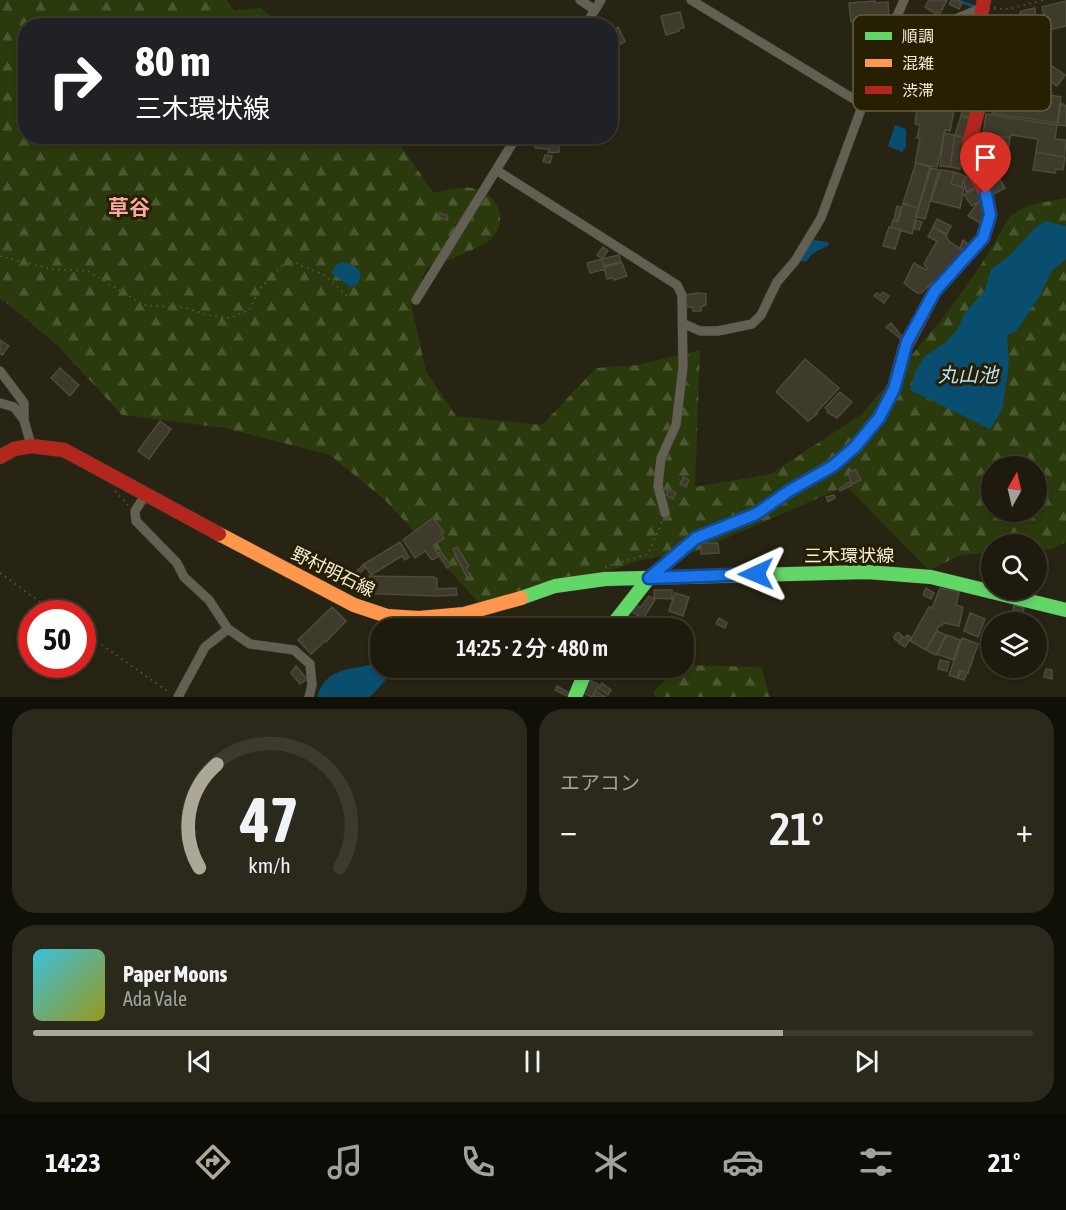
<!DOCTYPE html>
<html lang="ja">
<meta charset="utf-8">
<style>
:root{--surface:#1e1b0e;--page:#2b281c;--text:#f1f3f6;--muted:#a1a19e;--line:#3c392e;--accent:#aca796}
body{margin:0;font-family:"Asap Condensed","Noto Sans JP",sans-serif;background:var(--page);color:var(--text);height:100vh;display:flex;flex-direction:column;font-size:22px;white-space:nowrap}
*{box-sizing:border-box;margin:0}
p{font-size:20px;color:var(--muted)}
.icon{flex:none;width:33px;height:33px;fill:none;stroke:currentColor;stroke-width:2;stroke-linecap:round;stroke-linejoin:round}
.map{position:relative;height:697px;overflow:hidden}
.details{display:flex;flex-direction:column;gap:12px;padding:12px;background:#100f08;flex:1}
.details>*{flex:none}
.top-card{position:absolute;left:18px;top:18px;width:600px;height:126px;border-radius:24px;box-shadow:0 3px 9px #0003,0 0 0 2px var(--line);background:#202124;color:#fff;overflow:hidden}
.needle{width:39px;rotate:8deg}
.tools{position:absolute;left:981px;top:456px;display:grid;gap:12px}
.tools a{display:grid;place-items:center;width:66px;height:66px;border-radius:50%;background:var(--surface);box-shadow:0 3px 9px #0003,0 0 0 2px var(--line);font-size:30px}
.speed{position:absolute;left:18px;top:600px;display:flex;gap:12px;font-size:30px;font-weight:700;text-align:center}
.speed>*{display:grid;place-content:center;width:78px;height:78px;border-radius:50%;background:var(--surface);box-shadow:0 3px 9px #0003,0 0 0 2px var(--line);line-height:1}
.speed .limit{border:9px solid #d22;background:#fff;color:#111}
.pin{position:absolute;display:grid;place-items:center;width:51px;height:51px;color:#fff;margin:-62px -26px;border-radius:50% 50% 50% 0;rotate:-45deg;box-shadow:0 0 6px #0007}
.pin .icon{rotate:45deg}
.me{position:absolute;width:66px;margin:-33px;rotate:269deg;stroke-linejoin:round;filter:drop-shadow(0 0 4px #0008)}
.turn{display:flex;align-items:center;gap:21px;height:126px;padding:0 18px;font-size:27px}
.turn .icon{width:78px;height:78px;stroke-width:2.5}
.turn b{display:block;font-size:42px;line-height:51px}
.big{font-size:45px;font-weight:600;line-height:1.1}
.details .card{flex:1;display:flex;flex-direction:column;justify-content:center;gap:9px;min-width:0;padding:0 21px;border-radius:24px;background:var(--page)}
.details .dial{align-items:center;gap:0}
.dial svg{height:156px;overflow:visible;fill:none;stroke:var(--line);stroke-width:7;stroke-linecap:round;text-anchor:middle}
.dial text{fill:var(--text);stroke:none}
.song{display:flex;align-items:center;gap:18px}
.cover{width:72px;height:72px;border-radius:9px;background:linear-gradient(135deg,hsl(190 70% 55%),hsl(60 70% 35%))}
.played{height:6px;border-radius:3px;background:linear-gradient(90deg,var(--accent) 75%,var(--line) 75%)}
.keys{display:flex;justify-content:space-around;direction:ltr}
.heat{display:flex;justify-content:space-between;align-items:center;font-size:33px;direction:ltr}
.details .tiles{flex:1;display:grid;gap:12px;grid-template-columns:1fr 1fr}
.card:last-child{grid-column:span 2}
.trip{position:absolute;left:370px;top:618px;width:324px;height:60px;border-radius:24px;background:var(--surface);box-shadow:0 3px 9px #0003,0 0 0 2px var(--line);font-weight:600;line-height:60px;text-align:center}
.tab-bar{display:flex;height:96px;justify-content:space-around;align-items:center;background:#0c0b06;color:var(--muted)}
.tab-bar .icon{width:42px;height:42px}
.tab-bar .on{color:var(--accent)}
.tab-bar b{font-size:27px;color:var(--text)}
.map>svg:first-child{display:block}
.forest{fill:url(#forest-firs);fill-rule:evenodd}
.water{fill:#094e6f}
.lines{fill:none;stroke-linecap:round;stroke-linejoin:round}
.stream{stroke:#094e6f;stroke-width:3}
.building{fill:#3e3a2c;stroke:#4e4a3c;stroke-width:1.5}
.street-casing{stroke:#423e32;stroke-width:10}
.fast-casing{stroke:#423e32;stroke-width:15}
.slow-casing{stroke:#423e32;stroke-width:15}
.jam-casing{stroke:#423e32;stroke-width:15}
.path{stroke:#5f5c50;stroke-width:1.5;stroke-dasharray:1.5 4.5;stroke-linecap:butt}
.street{stroke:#636053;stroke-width:9}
.fast{stroke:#63d668;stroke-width:14}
.slow{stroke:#ff974d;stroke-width:14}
.jam{stroke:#b3261e;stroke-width:14}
.route-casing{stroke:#114b97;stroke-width:15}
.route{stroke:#1a73e8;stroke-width:10}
.labels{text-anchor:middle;stroke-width:6;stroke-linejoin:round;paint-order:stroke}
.street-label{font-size:18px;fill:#f3eedd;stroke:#271f01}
.water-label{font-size:20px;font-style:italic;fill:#b7dffb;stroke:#271f01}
.quarter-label{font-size:21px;font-weight:bold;fill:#fca8ab;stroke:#271f01}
.key{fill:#271f01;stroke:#645d43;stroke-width:1.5}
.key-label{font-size:16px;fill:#f3eedd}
</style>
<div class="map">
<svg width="1066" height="697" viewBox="0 0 1066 697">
<defs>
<pattern id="forest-firs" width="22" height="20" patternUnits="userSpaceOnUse" patternTransform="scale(1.5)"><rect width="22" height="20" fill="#2b3a0c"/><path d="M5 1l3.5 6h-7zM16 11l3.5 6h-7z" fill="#4a572f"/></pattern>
</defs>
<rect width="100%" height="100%" fill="#282413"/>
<!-- forest -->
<path class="forest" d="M0,0H227L234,11L260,8L282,25L26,26V136L389,137L401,146L434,193C445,191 459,186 471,188C496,191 511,220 491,239C484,247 440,263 427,268L411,305L426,371L456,416L542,425L596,368L638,365L700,350L695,487L771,474L862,414L943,318L981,265L1010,216L1029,205L1066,198V542L1052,549L1037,550L1036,544H992L991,553L961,555L929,570L846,486L692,553L644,559L548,592L480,604L386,501L330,455L225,428L122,415L57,345L7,303L0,299ZM992,466H1036V512H992Z
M684,665L761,667L770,697H654V691L677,668H684Z"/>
<!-- water -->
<path class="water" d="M257,15L262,16L270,25H248L250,18Z
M895,125L906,129V146L902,152L888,146Z
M1046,221L1066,226V259L1052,271L1039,297L1019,327L1015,332L1007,335L1009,366L1002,410L990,429L910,390L916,370L925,356L945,343L957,330L964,314L985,290L991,269L1008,257L1029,235L1032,230Z
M814,240L828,242L829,245L812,254L807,261L800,262V259Z
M342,262C351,263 358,267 361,274L358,284L351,287L331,273L336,265Z
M381,662V668H395V670L370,697H317C327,664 355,671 381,662Z"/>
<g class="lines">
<!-- stream -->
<path class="stream" d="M957,0L976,7"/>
</g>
<!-- building -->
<path class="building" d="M929,0H947L940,14L937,12L936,14L925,7Z
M952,0H958L962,3L959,9L949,4Z
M875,1V3L888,2L889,21L868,23V21L851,22L849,3Z
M1066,1V26L1048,30L1042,7Z
M1035,8V17L1021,20L1020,12L1022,11Z
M680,12L684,28L678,29L679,31L666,35L661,16Z
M618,27L624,39L625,42L620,44L619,42L616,44L610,32Z
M612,34L615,46L610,48V35Z
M959,58L961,74L937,83L935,79L933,92H935L934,99L936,101L955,105L950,131L945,130L937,167L915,163L920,138H917L920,125L915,124L922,68L934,70V67Z
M1049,64L1065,75L1057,86L1041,75Z
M996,87L1061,97L1057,123L992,113Z
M966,95L976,97L971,118L961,115Z
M1061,103L1066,106V126L1058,125Z
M986,114L1057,125L1055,139L1066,140L1064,157L1036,152L1038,139L1011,135L1010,138L983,134Z
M961,116L972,119L966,139L955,135Z
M944,133L955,135L950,167L940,166Z
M983,134L1010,138L1006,162L995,161L994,166L979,163Z
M955,135L966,139L960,169L950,167Z
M533,136H559V152L548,153L549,149L535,148V146L532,145Z
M1036,152L1065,157L1063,170L1056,169L1055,173L1033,170Z
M545,155L552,156L550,163L543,162Z
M916,163L930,167L918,208L903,203Z
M931,168L939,170L925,219L916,217Z
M941,170L954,172L951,184L964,187L960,208L931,201Z
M954,172L965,176L962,187L951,184Z
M996,173L1005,188L994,194L985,179Z
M970,175L976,187L966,192L964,181L965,178Z
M976,188L983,201H979L972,206L964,195Z
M979,201L985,206L986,212L980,223L968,216Z
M903,203L918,208L912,234L891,227L893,220L898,222Z
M897,206L901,207L897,221L894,220Z
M440,213L448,216L447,220L438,217Z
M937,219L951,226L947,234L933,227Z
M916,220L922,222L919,230L914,229Z
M889,227L901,230L895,249L883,246Z
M933,227L947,235L946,237L950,242L966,252L921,293H917L904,283L914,263L926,270L927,268L924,264L937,241L928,237Z
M963,240L971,246L966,252L960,248Z
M603,247L608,251L602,259L597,255Z
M619,255L621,262L604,266L602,259Z
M602,259L605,269L590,273L587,263Z
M622,263L627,276L614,280L613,278L607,279L604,267Z
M883,292L889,296L884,303L874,296L877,293L880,295Z
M698,293L706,294V305L701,307V311H693V307H687V303H685V295Z
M891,323L901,335L904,338L902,340L886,327Z
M0,340L9,346L2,355L0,353Z
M805,359L839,388L816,413L817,414L808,421L776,392Z
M60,368L79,385L70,396L51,378Z
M840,392L852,402L837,418L827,412L829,411L825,408Z
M160,421L171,429L149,459L138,451Z
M855,469L861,480L852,484L848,473Z
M683,477L689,480L686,487L680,484Z
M849,482L852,485L840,491L839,489Z
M669,489L676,493L673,499L666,495Z
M834,495L835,498L828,502L826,497Z
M433,518L444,532L441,534L444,538L433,546L439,556L432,560L425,551L415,558L403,540Z
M400,542L409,557L405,560L402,556L371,575L364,564Z
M701,543H718L719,553L701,554Z
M457,547L469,566L466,568L470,576L467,577L455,555H456L453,549Z
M820,547L823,549L806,564L804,562Z
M441,552L451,565L447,568L438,553Z
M363,565L365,568L359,574L361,576L433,577L437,579V589L456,588L457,595L437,596L357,593V589H354V581H358V578L354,574Z
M926,588L934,593L931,599L923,595Z
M940,588L959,592L956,605L963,607L959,626L944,623L941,626H939L926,650L910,641L929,607L932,608Z
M654,590H672V599L654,598Z
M675,593L689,597L683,616L669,611Z
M649,596L655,600L643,619L631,611L636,605L640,608Z
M1014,605L1024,608L1023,613L1013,610Z
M332,607L346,621L326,642L325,641L311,654L298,640Z
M970,613L985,619L978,637L964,631Z
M484,617L485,628H478L477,618Z
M627,617L635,624L631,628H617Z
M719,618L727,623L725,628L716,624Z
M477,620L478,628H461L460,622Z
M937,631L946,635L936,655L926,650Z
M894 637a4 4 0 1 1 8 0a4 4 0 1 1-8 0Z
M907,635L911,637L905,647L899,643L902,636L906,638Z
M947,635L960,640L953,660L937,654Z
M962,638L978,644L968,673L959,670L957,678L949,675Z
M940,660L949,662L947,671L938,669Z
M296,666L307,679L300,684L291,673Z
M1046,669L1052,670V679L1044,677Z
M961,671L967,673L964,680L958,678Z
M588,679L599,685L592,697L581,692Z
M602,683L611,690L608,695L599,689Z
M557,686L569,693L567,696L555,690Z
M596,691L606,697H593Z"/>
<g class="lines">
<!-- street casing -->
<g class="street-casing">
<path id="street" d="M580,0L595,10
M691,0L862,104
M585,26L601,0
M887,39L934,28L982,8
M496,170L677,285L682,295L683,367L676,425L661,458L658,486L665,513
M416,300L517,136
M682,323L700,331H718L752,324L761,315L777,282L795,261L821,218L887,39L904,0
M0,371L24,403V420L31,445
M0,403L14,407L24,420
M146,494L135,511L136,521L177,563L184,577L209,600L228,629L250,644L294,650L310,664L312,685L309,697
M178,697L205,647L228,629"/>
</g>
<!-- fast casing -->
<g class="fast-casing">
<path id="fast" d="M521,598L555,586L605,579L867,572L931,577L1066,610
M610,628L649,578L696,538L756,514L789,491L833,466L855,447L879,418L894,389L905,348
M575,697L587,668"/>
</g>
<!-- slow casing -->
<g class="slow-casing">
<path id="slow" d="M219,534L354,605L387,616L419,618L464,614L521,598"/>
</g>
<!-- jam casing -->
<g class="jam-casing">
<path id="jam" d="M905,348L935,291L983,238L990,215L986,194L969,163L968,149L979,105L987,59L979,25L984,0
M0,457L14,449L31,446L64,450L219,534"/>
</g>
<!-- path -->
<path class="path" d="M994,8L1009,9L1044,0
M0,256L51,269L88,271L143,305L186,308L208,315L230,318L249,310L262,286L288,260L326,276L349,298
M115,491L128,505
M605,567L648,554L662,522
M0,573L57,614
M82,631L170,693"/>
<!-- street -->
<use href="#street" class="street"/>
<!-- fast -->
<use href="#fast" class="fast"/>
<!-- slow -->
<use href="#slow" class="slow"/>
<!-- jam -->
<use href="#jam" class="jam"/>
</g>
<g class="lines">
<!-- route casing -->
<g class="route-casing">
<path id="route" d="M756,574L649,578L696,538L756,514L789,491L833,466L855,447L879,418L894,389L907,342L935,291L983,238L990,215L986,194"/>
</g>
<!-- route -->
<use href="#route" class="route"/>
</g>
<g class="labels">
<!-- street labels -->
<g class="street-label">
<text x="849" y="562">三木環状線</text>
<text transform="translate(333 572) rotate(26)" y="6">野村明石線</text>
</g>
<!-- water labels -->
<g class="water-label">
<text x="968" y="382">丸山池</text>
</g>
<!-- quarter labels -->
<g class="quarter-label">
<text x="129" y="215">草谷</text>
</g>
</g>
<!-- legend -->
<rect x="853" y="15" width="198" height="96" rx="9" class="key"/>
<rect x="865" y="32" width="27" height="8" fill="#63d668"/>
<rect x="865" y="59" width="27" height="8" fill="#ff974d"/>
<rect x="865" y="86" width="27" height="8" fill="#b3261e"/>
<g class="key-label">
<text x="902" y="42">順調</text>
<text x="902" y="69">混雑</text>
<text x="902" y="96">渋滞</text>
</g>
</svg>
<div class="tools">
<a><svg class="needle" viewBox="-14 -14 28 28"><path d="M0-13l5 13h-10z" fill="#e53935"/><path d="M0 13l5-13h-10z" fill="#a1a19e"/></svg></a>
<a><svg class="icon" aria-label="search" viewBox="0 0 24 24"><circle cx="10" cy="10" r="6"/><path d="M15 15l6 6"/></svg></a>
<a><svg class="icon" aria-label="layers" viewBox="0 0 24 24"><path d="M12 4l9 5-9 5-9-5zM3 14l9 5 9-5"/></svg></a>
</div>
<div class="speed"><div class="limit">50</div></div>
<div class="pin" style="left:986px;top:194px;background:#d93025"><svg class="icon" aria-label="arrive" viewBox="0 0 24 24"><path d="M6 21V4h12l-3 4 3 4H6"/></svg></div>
<svg class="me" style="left:756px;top:574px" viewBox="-20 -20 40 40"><path d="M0-17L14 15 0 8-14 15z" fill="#1a73e8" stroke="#fff" stroke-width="4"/></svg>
<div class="trip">14:25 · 2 分 · 480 m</div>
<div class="top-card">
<div class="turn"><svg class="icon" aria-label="right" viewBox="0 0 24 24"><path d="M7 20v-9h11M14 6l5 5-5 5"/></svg><div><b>80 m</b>三木環状線</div></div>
</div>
</div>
<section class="details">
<div class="tiles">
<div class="card dial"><svg viewBox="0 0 100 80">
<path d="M14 69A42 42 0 1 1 86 69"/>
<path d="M14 69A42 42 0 0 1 23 16" stroke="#aca796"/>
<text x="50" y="56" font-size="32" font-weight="700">47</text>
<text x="50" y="72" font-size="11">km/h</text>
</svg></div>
<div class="card"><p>エアコン</p>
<div class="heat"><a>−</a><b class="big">21°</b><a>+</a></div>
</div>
<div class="card">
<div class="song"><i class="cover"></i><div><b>Paper Moons</b><p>Ada Vale</p></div></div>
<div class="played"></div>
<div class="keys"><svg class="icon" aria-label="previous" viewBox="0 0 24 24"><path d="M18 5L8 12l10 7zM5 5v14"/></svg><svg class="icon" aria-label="pause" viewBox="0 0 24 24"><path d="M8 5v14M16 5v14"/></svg><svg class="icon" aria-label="next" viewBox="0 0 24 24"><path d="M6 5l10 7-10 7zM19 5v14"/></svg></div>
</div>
</div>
</section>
<nav class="tab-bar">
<b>14:23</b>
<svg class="icon on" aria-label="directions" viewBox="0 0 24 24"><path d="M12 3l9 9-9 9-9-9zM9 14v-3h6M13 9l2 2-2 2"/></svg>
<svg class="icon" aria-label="music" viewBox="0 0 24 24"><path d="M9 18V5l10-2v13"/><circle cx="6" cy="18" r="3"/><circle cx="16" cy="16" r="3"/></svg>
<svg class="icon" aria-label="phone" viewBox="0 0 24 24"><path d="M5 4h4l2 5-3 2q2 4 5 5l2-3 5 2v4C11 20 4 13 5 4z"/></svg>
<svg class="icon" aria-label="climate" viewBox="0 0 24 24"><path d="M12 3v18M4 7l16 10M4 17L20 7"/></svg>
<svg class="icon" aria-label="car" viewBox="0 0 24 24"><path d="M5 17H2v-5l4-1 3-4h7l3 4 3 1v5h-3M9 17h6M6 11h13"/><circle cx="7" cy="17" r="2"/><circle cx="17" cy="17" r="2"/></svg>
<svg class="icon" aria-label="filters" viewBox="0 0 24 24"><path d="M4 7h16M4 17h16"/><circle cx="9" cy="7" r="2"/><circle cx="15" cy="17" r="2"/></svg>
<b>21°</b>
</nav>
